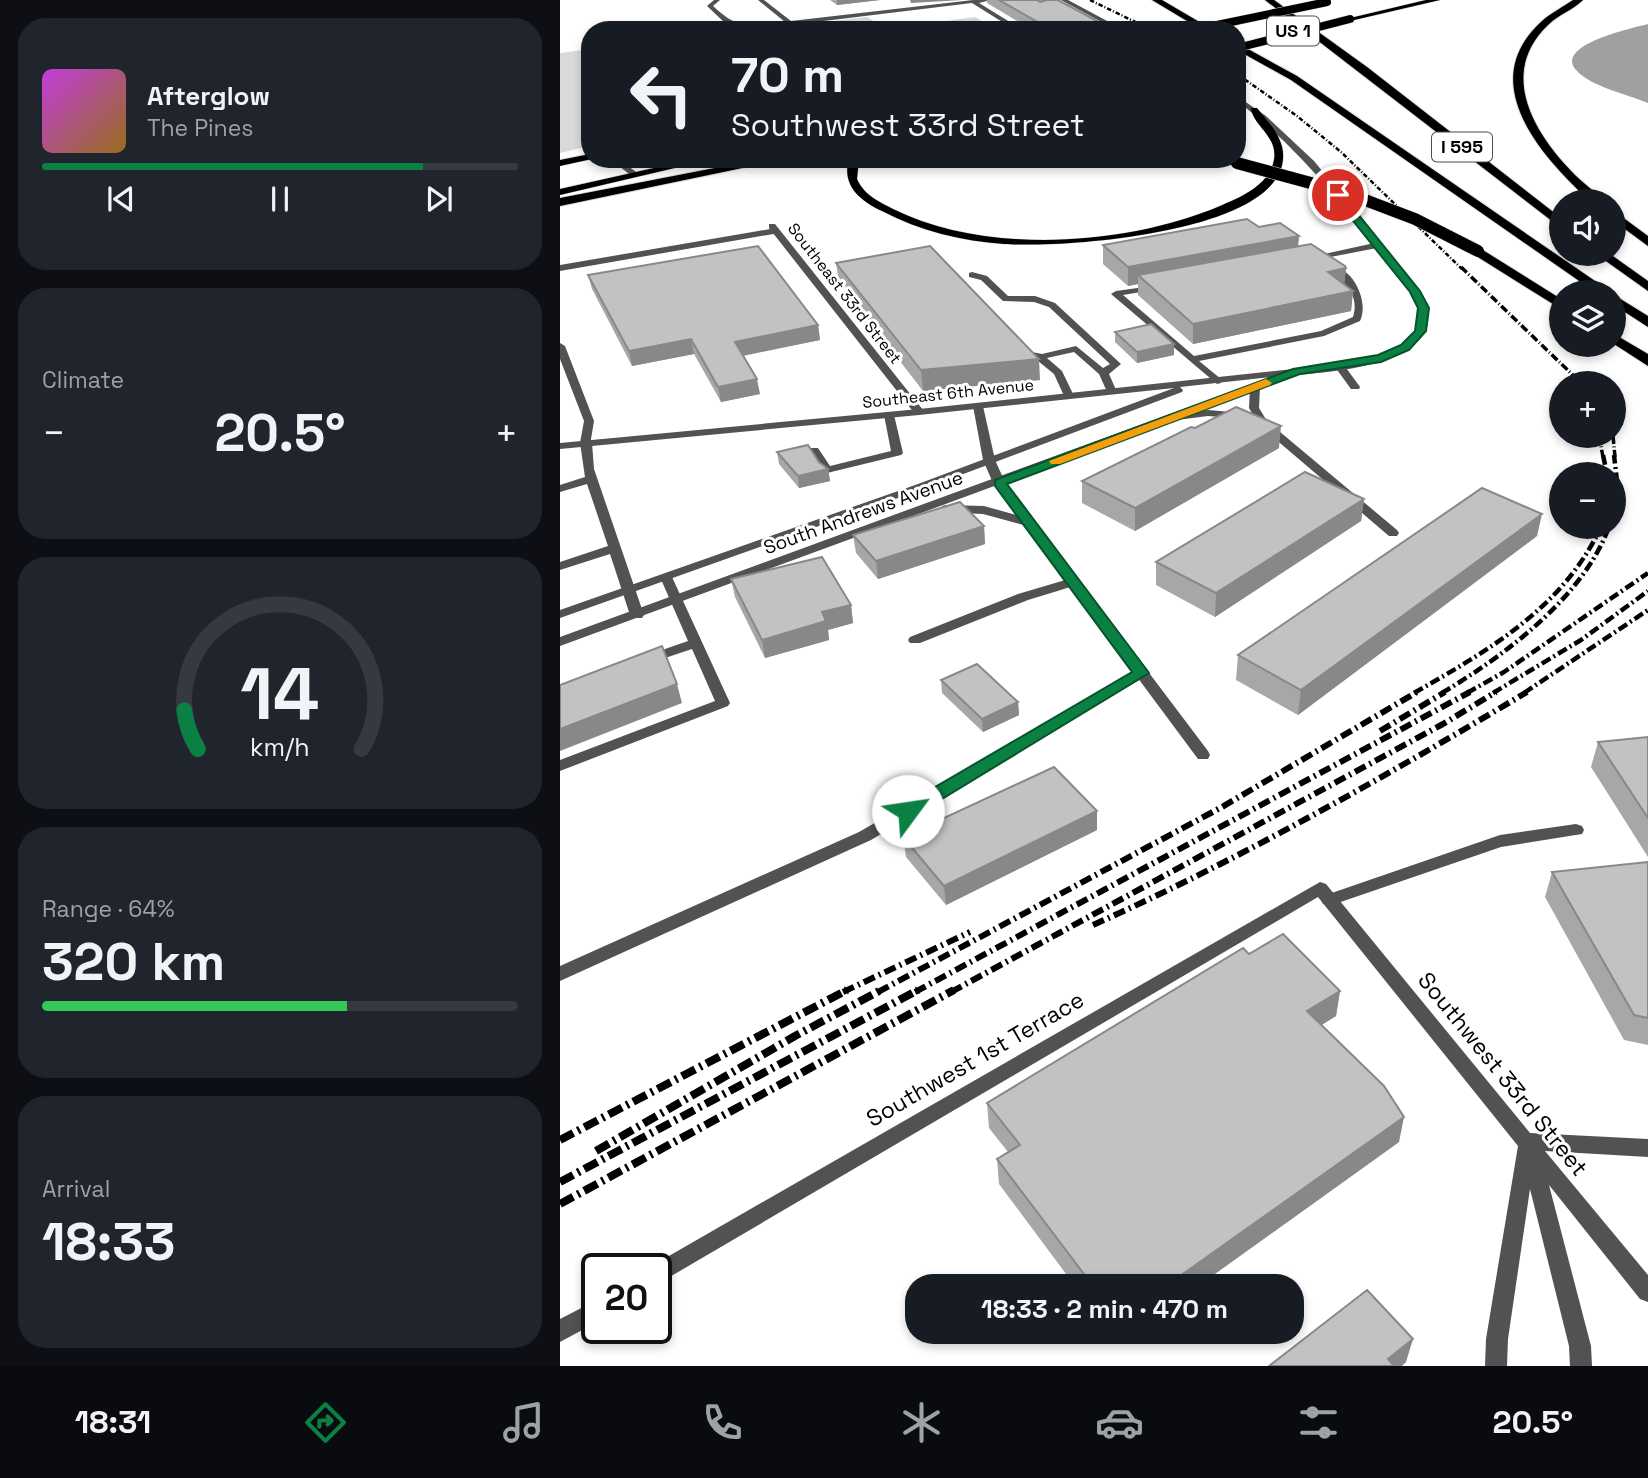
<!DOCTYPE html>
<meta charset="utf-8">
<style>
:root{--surface:#171b24;--page:#20242c;--text:#f1f3f6;--muted:#9ea1a6;--line:#363941;--accent:#0b8043}
body{margin:0;font-family:"Space Grotesk",sans-serif;background:var(--page);color:var(--text);height:100vh;display:flex;flex-direction:column;font-size:26px;white-space:nowrap}
*{box-sizing:border-box;margin:0}
p{font-size:23px;color:var(--muted)}
.icon{flex:none;width:38px;height:38px;fill:none;stroke:currentColor;stroke-width:2;stroke-linecap:round;stroke-linejoin:round}
.map{position:relative;flex:1;overflow:hidden}
.panel{display:flex;flex-direction:column;gap:18px;padding:18px;background:#0d0f14;width:560px}
.panel>*{flex:none}
.guide{position:absolute;left:21px;top:21px;width:665px;height:147px;border-radius:28px;box-shadow:0 4px 10px #0003;background:#171b24;color:var(--text);overflow:hidden}
.tools{position:absolute;left:989px;top:189px;display:grid;gap:14px}
.tools a{display:grid;place-items:center;width:77px;height:77px;border-radius:50%;background:var(--surface);box-shadow:0 4px 10px #0003;font-size:35px}
.speed{position:absolute;left:21px;top:1253px;display:flex;gap:14px;font-size:35px;font-weight:700;text-align:center}
.speed>*{display:grid;place-content:center;width:91px;height:91px;border-radius:50%;background:var(--surface);box-shadow:0 4px 10px #0003;line-height:1}
.speed .limit{border:4px solid #111;border-radius:10px;background:#fff;color:#111}
.pin{position:absolute;display:grid;place-items:center;width:60px;height:60px;color:#fff;margin:-30px;border:4px solid #fff;border-radius:50%;box-shadow:0 2px 7px #0007}
.me{position:absolute;width:77px;margin:-38px;rotate:59deg;stroke-linejoin:round;filter:drop-shadow(0 0 5px #0008)}
.turn{display:flex;align-items:center;gap:24px;height:147px;padding:0 35px;font-size:32px}
.turn .icon{width:91px;height:91px;stroke-width:2.5}
.turn b{display:block;font-size:49px;line-height:60px}
.big{font-size:52px;font-weight:700;line-height:1.1}
.panel .tile{flex:1;display:flex;flex-direction:column;justify-content:center;gap:10px;min-width:0;padding:0 24px;border-radius:28px;background:var(--page)}
.panel .dial{align-items:center;gap:0}
.dial svg{height:182px;overflow:visible;fill:none;stroke:var(--line);stroke-width:7;stroke-linecap:round;text-anchor:middle}
.dial text{fill:var(--text);stroke:none}
.song{display:flex;align-items:center;gap:21px}
.cover{width:84px;height:84px;border-radius:10px;background:linear-gradient(135deg,hsl(290 70% 55%),hsl(40 70% 35%))}
.played{height:7px;border-radius:4px;background:linear-gradient(90deg,var(--accent) 80%,var(--line) 80%)}
.keys{display:flex;justify-content:space-around;direction:ltr}
.heat{display:flex;justify-content:space-between;align-items:center;font-size:38px;direction:ltr}
.charge{height:10px;border-radius:5px;background:linear-gradient(90deg,#34c759 64%,var(--line) 0)}
.trip{position:absolute;left:345px;top:1274px;width:399px;height:70px;border-radius:28px;background:var(--surface);box-shadow:0 4px 10px #0003;font-weight:700;line-height:70px;text-align:center}
.tabs{display:flex;height:112px;justify-content:space-around;align-items:center;background:#090b0e;color:var(--muted)}
.tabs .icon{width:49px;height:49px}
.tabs .current{color:var(--accent)}
.tabs b{font-size:32px;color:var(--text)}
main{display:flex;flex:1;min-height:0}
.map>svg:first-child{display:block}
.green{fill:#d9d9d9}
.water{fill:#a0a0a0}
.lines{fill:none;stroke-linecap:round;stroke-linejoin:round}
.primary-casing{stroke:#dbdbdb;stroke-width:1}
.motorway-casing{stroke:#dbdbdb;stroke-width:2}
.service{fill:#525252;fill-rule:evenodd}
.minor{fill:#525252;fill-rule:evenodd}
.tertiary{fill:#525252;fill-rule:evenodd}
.primary{fill:#000;fill-rule:evenodd}
.motorway{fill:#000;fill-rule:evenodd}
.rail-far4{stroke:#000;stroke-width:2.5;stroke-dasharray:4.5 2 1 2;stroke-linecap:butt}
.rail-far3{stroke:#000;stroke-width:3.5;stroke-dasharray:8 2.5 1 2.5;stroke-linecap:butt}
.rail-far2{stroke:#000;stroke-width:4.5;stroke-dasharray:10 3.5 2 3.5;stroke-linecap:butt}
.rail-far1{stroke:#000;stroke-width:6;stroke-dasharray:12 4.5 2 4.5;stroke-linecap:butt}
.rail{stroke:#000;stroke-width:8;stroke-dasharray:15 5 2.5 5;stroke-linecap:butt}
.primary-bridge-casing{stroke:#dbdbdb;stroke-width:9;stroke-linecap:butt}
.motorway-bridge-casing{stroke:#dbdbdb;stroke-width:13;stroke-linecap:butt}
.primary-bridge{stroke:#000;stroke-width:8}
.motorway-bridge{stroke:#000;stroke-width:12}
.wall{fill:#a7a7a7}
.shaded-wall{fill:#888}
.building{fill:#c2c2c2;stroke:#888;stroke-width:2}
.route{fill:#0b8043;stroke:#07532c;stroke-width:2}
.slow{fill:#f59e0b}
.labels{text-anchor:middle;stroke-width:6;stroke-linejoin:round;paint-order:stroke}
.far-street-label{font-size:16px;fill:#000;stroke:#fff}
.shield{fill:#fff;stroke:#4c4c4c;stroke-width:2}
.shield-label{font-size:18px;font-weight:bold;fill:#000}
.street-label{font-size:19px;fill:#000;stroke:#fff}
.near-street-label{font-size:23px;fill:#000;stroke:#fff}
</style>
<main>
<section class="panel">
<div class="tile">
<div class="song"><i class="cover"></i><div><b>Afterglow</b><p>The Pines</p></div></div>
<div class="played"></div>
<div class="keys"><svg class="icon" aria-label="previous" viewBox="0 0 24 24"><path d="M18 5L8 12l10 7zM5 5v14"/></svg><svg class="icon" aria-label="pause" viewBox="0 0 24 24"><path d="M8 5v14M16 5v14"/></svg><svg class="icon" aria-label="next" viewBox="0 0 24 24"><path d="M6 5l10 7-10 7zM19 5v14"/></svg></div>
</div>
<div class="tile"><p>Climate</p>
<div class="heat"><a>−</a><b class="big">20.5°</b><a>+</a></div>
</div>
<div class="tile dial"><svg viewBox="0 0 100 80">
<path d="M14 69A42 42 0 1 1 86 69"/>
<path d="M14 69A42 42 0 0 1 8 52" stroke="#0b8043"/>
<text x="50" y="56" font-size="32" font-weight="700">14</text>
<text x="50" y="72" font-size="11">km/h</text>
</svg></div>
<div class="tile"><p>Range · 64%</p><b class="big">320 km</b><div class="charge"></div></div>
<div class="tile"><p>Arrival</p><b class="big">18:33</b></div>
</section>
<div class="map">
<svg width="1088" height="1366" viewBox="0 0 1088 1366">
<rect width="100%" height="100%" fill="#fff"/>
<!-- green -->
<path class="green" d="M307,17L327,29L415,17L436,30H197Z
M30,49V146L0,153V53Z"/>
<!-- water -->
<path class="water" d="M1088,24V103C1069,95 1030,86 1017,71C992,45 1073,28 1088,24Z"/>
<g class="lines">
<!-- primary casing -->
<g class="primary-casing">
<path id="primary" d="M866,0H880L790,21L786,19Z
M691,108H697C709,123 725,139 723,159C718,234 499,248 444,244C402,241 360,231 322,211C301,201 281,186 289,159H299L297,179C304,195 318,201 333,209C425,255 566,246 660,206C679,198 706,187 713,164C721,137 693,127 691,108Z
M30,154V159H32L0,166V160Z
M134,159H153L0,195V189Z"/>
</g>
<!-- motorway casing -->
<g class="motorway-casing">
<path id="motorway" d="M592,0H602L653,30H642Z
M705,0H714L807,67L1001,218V228Z
M1013,0H1023C1013,10 998,15 988,25C937,74 975,135 1015,175C1024,184 1036,192 1043,201H1030C981,156 914,82 982,21C991,13 1003,7 1013,0Z
M677,43L737,76L1051,292H1035L731,80L677,50Z
M201,159H226L0,206V198Z
M649,159H675L683,163L677,166Z
M1054,211L1088,236V246L1054,221Z
M918,247L1001,299V309L913,254L911,251Z
M1036,254H1050L1088,281V291Z
M1054,295L1088,316V327L1054,305Z
M1054,334L1088,354V366L1054,344Z"/>
</g>
<!-- service -->
<path class="service" d="M154,0H160L153,6C181,32 190,26 225,22L198,0H204L231,21L413,0H430L419,3L463,30H455L412,3L189,30H169L177,28L165,23L147,6Z
M50,159H59L80,175L73,177Z
M216,228L220,231L219,233L0,271V265Z
M819,242L823,245L822,247L750,261L746,258Z
M767,265C791,264 810,300 800,321L764,336L639,361L661,379V383L657,384L551,294L556,291L599,285V289L563,295L634,356L761,331L793,317C800,294 784,281 767,269Z
M412,272L427,276L448,296H475L495,303L561,364L549,374L557,392L556,394H548L539,374L514,352L487,358L502,371L514,396L513,398H505L494,374L472,356V352L482,354L516,346L543,368L550,364L489,307L474,302L443,301L421,280L409,277V273Z
M780,364L784,365L800,387L799,389H791L775,367L776,365Z
M695,384L700,387L699,408L707,421L837,530L839,533L837,536H829L699,425L689,408L690,387Z
M648,410L682,413L687,416L682,419L648,416L609,421L604,418L609,415Z
M329,412L334,415L343,453L341,455L267,473L263,472L248,450L250,448H258L270,466L331,451L324,415Z
M26,440L32,443L34,469L84,615L82,618H72L70,615L50,554L0,570V562L48,546L27,484L0,492V485L25,477L20,443Z
M106,573L112,577L170,703L168,706L0,771V760L155,701L132,649L90,663L83,659L85,656L128,641L100,577Z
M512,578L518,582L517,585L468,600L360,643H350L348,640L350,637L458,594Z
M581,669L588,673L586,676L311,840L0,981V966L299,832Z
M1016,824L1022,826L1024,830L1022,834L941,847L769,906L763,904L761,900L763,896L940,835Z"/>
<!-- minor -->
<path class="minor" d="M209,224H215L363,410V414H355L209,228Z
M0,343L5,346L34,421L30,445H22L20,443L24,421L0,359Z
M418,403L423,406L435,460L445,482L648,751L650,755L648,759H638L433,483L423,460L413,406Z
M760,882L766,884L970,1133L1088,1139V1157L985,1151L1088,1275V1302L1080,1299L989,1185L1031,1346L1032,1366H1010L1009,1346L970,1189L948,1339L947,1366H925L926,1339L958,1146L758,897L96,1285V1269L88,1268Z
M37,1300V1322L0,1342V1319Z"/>
<!-- tertiary -->
<path class="tertiary" d="M501,0H508L564,30H556Z
M677,96L706,116L754,161L860,291C864,302 871,314 867,327C851,371 753,373 714,377L718,380L717,382L0,646V637L711,377L620,387L623,390L622,392L366,488L0,618V610L358,484L614,388L359,415L0,449V443L359,409L780,364C803,360 852,351 858,324C861,313 855,302 851,292C797,223 747,154 677,101Z
M386,505L424,506L471,519L473,522L467,526L423,514L382,512V506Z"/>
<!-- primary -->
<use href="#primary" class="primary"/>
<!-- motorway -->
<use href="#motorway" class="motorway"/>
<!-- rail-far4 -->
<path class="rail-far4" d="M530,0L592,30
M677,74L737,116L781,152L902,269"/>
<!-- rail-far3 -->
<path class="rail-far3" d="M901,267L1021,383
M1039,436L1043,457
M1053,436L1055,457"/>
<!-- rail-far2 -->
<path class="rail-far2" d="M1043,455L1047,474
M854,693C929,650 1003,608 1041,527
M882,693C952,651 1053,577 1057,487C1057,477 1055,465 1054,455
M907,693L944,672L1088,573
M933,693L1021,640L1088,591
M964,693L1088,610"/>
<!-- rail-far1 -->
<path class="rail-far1" d="M820,731L885,692
M533,925C681,859 828,775 967,692
M283,992L410,932
M318,992L662,807L857,692
M355,992L910,692
M391,992L883,724L936,692"/>
<!-- rail -->
<path class="rail" d="M0,1140L287,990
M36,1151L235,1036L321,990
M0,1182L358,990
M0,1204L394,990"/>
<!-- primary-bridge casing -->
<g class="primary-bridge-casing">
<path id="primary-bridge" d="M633,30L767,2
M677,48L790,19"/>
</g>
<!-- motorway-bridge casing -->
<g class="motorway-bridge-casing">
<path id="motorway-bridge" d="M677,163L784,192L855,219L918,251"/>
</g>
<!-- primary-bridge -->
<use href="#primary-bridge" class="primary-bridge"/>
<!-- motorway-bridge -->
<use href="#motorway-bridge" class="motorway-bridge"/>
</g>
<!-- wall -->
<path class="wall" d="M270,0H320L277,5Z
M427,0H498L539,22V30H472L427,3Z
M699,227L739,236L738,247L786,268L784,284L793,291L791,311L633,344L578,295V284L568,286L543,264V245Z
M276,263L480,380L363,391L279,282Z
M28,275L258,325L260,340L183,355L200,394L161,402L134,354L72,366L32,289Z
M555,332L614,355L577,363L555,342Z
M719,448L575,531L522,503V481Z
M217,452L259,462L268,469L270,481L239,488L219,464Z
M804,499L801,521L655,617L596,585V562Z
M424,526L425,544L318,579L296,553L293,535Z
M977,536L738,715L676,680L678,655Z
M171,579L291,605L293,623L268,630L269,640L205,658L175,597Z
M381,680L458,702L459,715L423,732L382,693Z
M1088,737V857L1031,767L1038,742Z
M537,830L386,905L346,857L343,837Z
M1088,862V1045L1064,1040L985,897L992,872Z
M689,954L780,991L776,1016L761,1025L839,1142L638,1286H515L439,1184L437,1159L448,1152L429,1128L427,1103Z
M549,1332H575L558,1344Z"/>
<!-- shaded-wall -->
<path class="shaded-wall" d="M277,0H320L277,5Z
M350,0H402L351,3Z
M539,22V30H488V28Z
M739,236L737,255L578,275V284L568,286V267Z
M786,268L784,288L768,272Z
M793,291L791,311L633,344V324Z
M258,325L260,340L178,357L175,342Z
M131,339L134,354L72,366L69,351Z
M614,344V355L577,363V352Z
M479,359L480,380L363,391L361,370Z
M197,379L200,394L161,402L158,387Z
M721,426L719,448L575,531V508Z
M268,469L270,481L239,488L238,476Z
M804,499L801,521L655,617L656,593Z
M982,514L977,536L738,715L741,690Z
M424,526L425,544L318,579L316,561Z
M291,605L293,623L268,630L269,640L205,658L202,640L262,612Z
M117,684L122,703L0,751V729Z
M458,702L459,715L423,732L422,719Z
M537,811V830L386,905L384,886Z
M780,991L776,1016L744,1036L747,1011Z
M844,1117L839,1142L638,1286H606Z
M558,1332H575L558,1344Z
M853,1339L846,1362L842,1366H826L828,1359Z"/>
<!-- building -->
<path class="building" d="M439,0H477L480,2L487,0H498L539,22L488,28Z
M687,219L699,227L720,223L739,236L568,267L543,245Z
M751,244L785,266L786,268L768,272L793,291L633,324L578,275Z
M198,246L258,325L175,342L197,379L158,387L131,339L69,351L28,275Z
M370,246L479,359L361,370L276,263Z
M591,324L614,344L577,352L555,332Z
M676,407L721,426L575,508L522,481L631,427L635,428Z
M248,445L259,462L268,469L238,476L217,452Z
M745,472L804,499L656,593L596,562Z
M922,488L982,514L741,690L678,655Z
M400,502L424,526L316,561L293,535Z
M262,557L291,605L262,612L266,621L202,640L171,579Z
M102,646L117,684L0,729V685Z
M417,664L458,702L422,719L381,680Z
M1088,737V818L1038,742Z
M494,767L537,811L384,886L343,837Z
M1088,862V1018L1074,1015L992,872Z
M723,934L780,991L747,1011L824,1086L844,1117L606,1286H533L437,1159L460,1145L427,1103L683,948L689,954Z
M807,1290L853,1339L828,1359L834,1366H709Z"/>
<!-- route -->
<path class="route" d="M774,193H781L860,291L869,308L866,331L849,350L821,362L740,374L447,484L589,673L354,816H341L339,811L341,807L572,672L435,486V480L733,369L818,355L841,345L855,331L858,308L850,292L774,197Z"/>
<!-- slow -->
<path class="slow" d="M706,379L712,383L710,385L500,464H491L489,461Z"/>
<g class="labels">
<!-- far-street labels -->
<g class="far-street-label">
<text transform="translate(285 293) rotate(52)" y="6">Southeast 33rd Street</text>
<text transform="translate(388 393) rotate(-6)" y="6">Southeast 6th Avenue</text>
</g>
<!-- shield labels -->
<g class="shield">
<rect x="707" y="16.5" width="52" height="29" rx="5"/>
<rect x="872" y="132.5" width="60" height="29" rx="5"/>
</g>
<g class="shield-label">
<text x="733" y="37">US 1</text>
<text x="902" y="153">I 595</text>
</g>
<!-- street labels -->
<g class="street-label">
<text transform="translate(303 512) rotate(-20)" y="7">South Andrews Avenue</text>
</g>
<!-- near-street labels -->
<g class="near-street-label">
<text transform="translate(415 1059) rotate(-30)" y="8">Southwest 1st Terrace</text>
<text transform="translate(943 1074) rotate(51)" y="8">Southwest 33rd Street</text>
</g>
</g>
</svg>
<div class="tools">
<a><svg class="icon" aria-label="sound" viewBox="0 0 24 24"><path d="M4 9h4l5-4v14l-5-4H4zM17 9q2 3 0 6"/></svg></a>
<a><svg class="icon" aria-label="layers" viewBox="0 0 24 24"><path d="M12 4l9 5-9 5-9-5zM3 14l9 5 9-5"/></svg></a>
<a>+</a>
<a>−</a>
</div>
<div class="speed"><div class="limit">20</div></div>
<div class="pin" style="left:778px;top:195px;background:#d93025"><svg class="icon" aria-label="arrive" viewBox="0 0 24 24"><path d="M6 21V4h12l-3 4 3 4H6"/></svg></div>
<svg class="me" style="left:348px;top:811px" viewBox="-20 -20 40 40"><circle r="19" fill="#fff"/><path d="M0-13L10 11 0 6-10 11z" fill="#0b8043"/></svg>
<div class="trip">18:33 · 2 min · 470 m</div>
<div class="guide">
<div class="turn"><svg class="icon" aria-label="left" viewBox="0 0 24 24"><path d="M17 20v-9H6M10 6l-5 5 5 5"/></svg><div><b>70 m</b>Southwest 33rd Street</div></div>
</div>
</div>
</main>
<nav class="tabs">
<b>18:31</b>
<svg class="icon current" aria-label="directions" viewBox="0 0 24 24"><path d="M12 3l9 9-9 9-9-9zM9 14v-3h6M13 9l2 2-2 2"/></svg>
<svg class="icon" aria-label="music" viewBox="0 0 24 24"><path d="M9 18V5l10-2v13"/><circle cx="6" cy="18" r="3"/><circle cx="16" cy="16" r="3"/></svg>
<svg class="icon" aria-label="phone" viewBox="0 0 24 24"><path d="M5 4h4l2 5-3 2q2 4 5 5l2-3 5 2v4C11 20 4 13 5 4z"/></svg>
<svg class="icon" aria-label="climate" viewBox="0 0 24 24"><path d="M12 3v18M4 7l16 10M4 17L20 7"/></svg>
<svg class="icon" aria-label="car" viewBox="0 0 24 24"><path d="M5 17H2v-5l4-1 3-4h7l3 4 3 1v5h-3M9 17h6M6 11h13"/><circle cx="7" cy="17" r="2"/><circle cx="17" cy="17" r="2"/></svg>
<svg class="icon" aria-label="filters" viewBox="0 0 24 24"><path d="M4 7h16M4 17h16"/><circle cx="9" cy="7" r="2"/><circle cx="15" cy="17" r="2"/></svg>
<b>20.5°</b>
</nav>
